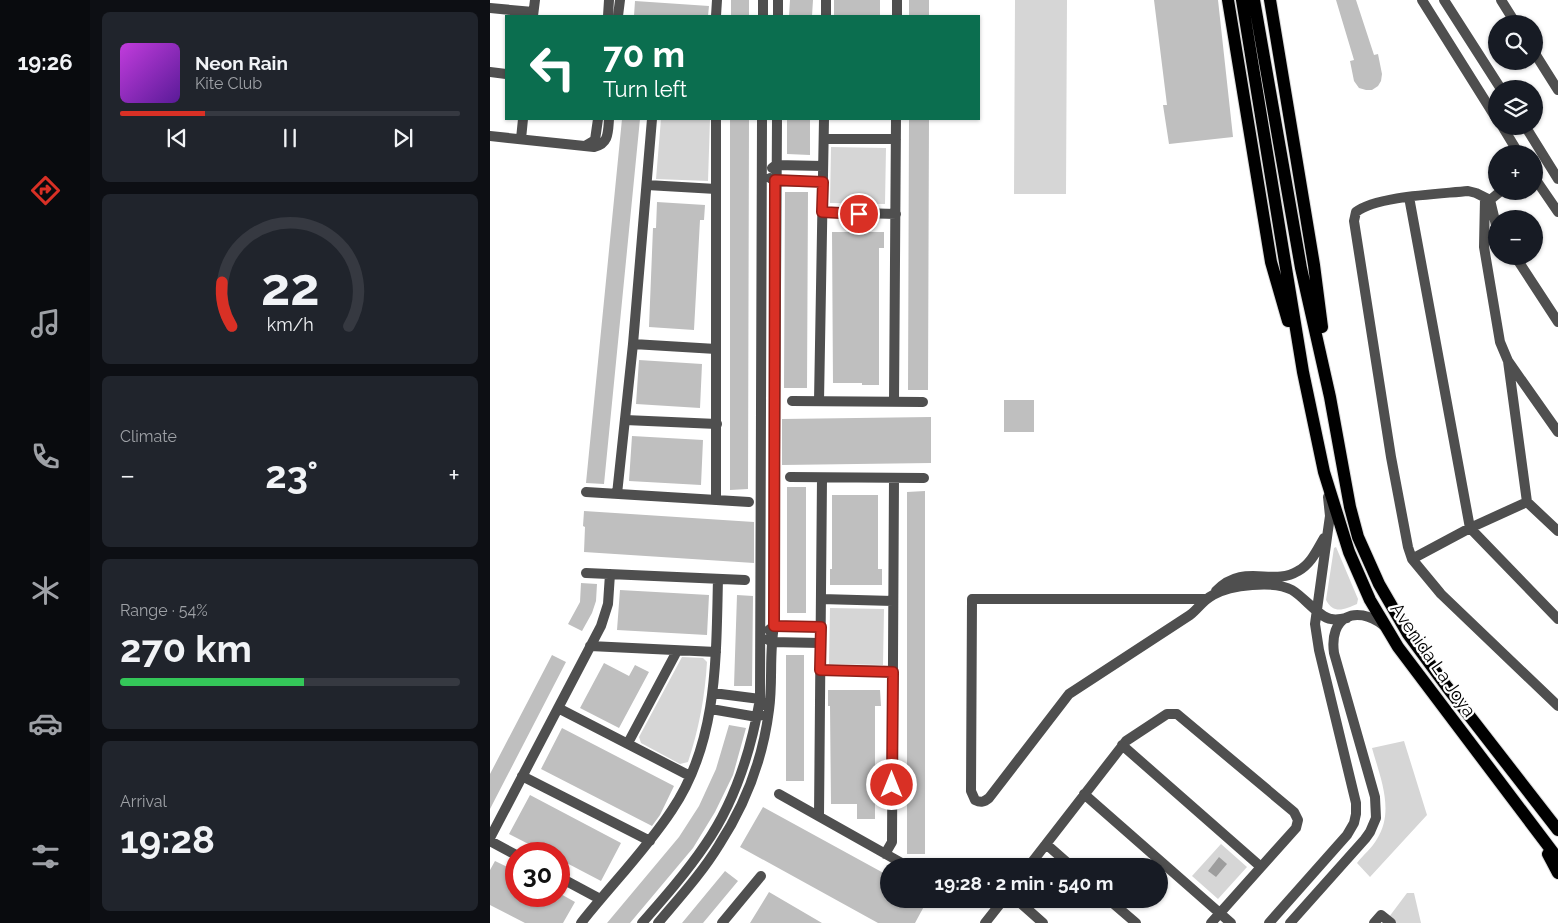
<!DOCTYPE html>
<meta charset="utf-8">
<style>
:root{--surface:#171b24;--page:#20242c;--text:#f1f3f6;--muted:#9ea1a6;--line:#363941;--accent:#d93025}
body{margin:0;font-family:Raleway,sans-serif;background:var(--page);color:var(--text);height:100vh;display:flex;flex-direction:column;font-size:19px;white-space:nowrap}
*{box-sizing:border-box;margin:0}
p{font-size:16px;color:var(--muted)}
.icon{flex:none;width:28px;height:28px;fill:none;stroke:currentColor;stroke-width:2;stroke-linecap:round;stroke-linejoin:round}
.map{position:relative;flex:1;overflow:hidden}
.drawer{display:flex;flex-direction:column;gap:12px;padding:12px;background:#0d0f14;width:400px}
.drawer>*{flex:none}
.banner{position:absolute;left:15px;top:15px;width:475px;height:105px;border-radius:0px;box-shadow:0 1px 4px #0004;background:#0b6e4f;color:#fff;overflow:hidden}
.tools{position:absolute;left:998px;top:15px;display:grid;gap:10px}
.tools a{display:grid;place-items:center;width:55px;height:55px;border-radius:50%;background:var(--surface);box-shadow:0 1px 4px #0004;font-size:25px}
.speed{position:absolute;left:15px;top:842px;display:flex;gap:10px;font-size:25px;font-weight:700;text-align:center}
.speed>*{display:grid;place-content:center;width:65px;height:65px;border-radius:50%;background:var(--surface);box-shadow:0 1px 4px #0004;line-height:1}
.speed .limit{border:8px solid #d22;background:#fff;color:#111}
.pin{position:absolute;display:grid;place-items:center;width:42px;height:42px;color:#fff;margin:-21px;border:2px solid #fff;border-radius:50%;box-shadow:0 1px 5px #0007}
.me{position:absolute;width:55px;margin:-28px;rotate:0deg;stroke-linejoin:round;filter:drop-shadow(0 0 4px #0008)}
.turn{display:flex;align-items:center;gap:18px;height:105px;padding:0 15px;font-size:22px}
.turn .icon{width:65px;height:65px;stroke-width:2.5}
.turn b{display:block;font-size:35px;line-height:42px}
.big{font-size:38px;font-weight:700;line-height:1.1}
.drawer .widget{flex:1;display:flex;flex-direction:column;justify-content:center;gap:8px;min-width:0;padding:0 18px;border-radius:8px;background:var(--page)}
.drawer .dial{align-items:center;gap:0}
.dial svg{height:130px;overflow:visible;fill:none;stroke:var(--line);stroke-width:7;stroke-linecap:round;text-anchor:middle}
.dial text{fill:var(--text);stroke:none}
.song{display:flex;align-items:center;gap:15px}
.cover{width:60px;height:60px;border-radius:8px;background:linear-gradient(135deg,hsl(290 70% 55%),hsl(270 70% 35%))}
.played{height:5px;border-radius:2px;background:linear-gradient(90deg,var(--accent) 25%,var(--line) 25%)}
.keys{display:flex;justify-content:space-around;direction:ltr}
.heat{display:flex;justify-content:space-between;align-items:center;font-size:28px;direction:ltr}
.charge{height:8px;border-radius:4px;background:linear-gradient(90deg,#34c759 54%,var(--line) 0)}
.trip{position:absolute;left:390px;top:858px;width:288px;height:50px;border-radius:25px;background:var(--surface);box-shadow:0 1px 4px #0004;font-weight:700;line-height:50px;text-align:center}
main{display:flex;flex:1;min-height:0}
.tab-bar{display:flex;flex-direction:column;width:90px;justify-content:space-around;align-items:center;background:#090b0e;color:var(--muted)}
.tab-bar .icon{width:35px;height:35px}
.tab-bar .active{color:var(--accent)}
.tab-bar b{font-size:22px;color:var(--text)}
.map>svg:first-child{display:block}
.green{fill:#d6d6d6}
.water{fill:#9d9d9d}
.building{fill:#bfbfbf}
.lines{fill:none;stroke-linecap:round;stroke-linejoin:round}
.primary-casing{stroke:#dbdbdb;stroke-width:14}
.minor{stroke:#4f4f4f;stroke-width:10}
.primary{stroke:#000;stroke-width:12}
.route-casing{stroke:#8d1f18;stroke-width:12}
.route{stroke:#d93025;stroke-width:9}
.labels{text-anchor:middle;stroke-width:4.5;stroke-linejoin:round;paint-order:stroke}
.street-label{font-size:18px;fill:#000;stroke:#fff}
</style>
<main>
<nav class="tab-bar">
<b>19:26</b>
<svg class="icon active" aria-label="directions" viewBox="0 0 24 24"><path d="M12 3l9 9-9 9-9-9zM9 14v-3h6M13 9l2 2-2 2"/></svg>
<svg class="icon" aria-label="music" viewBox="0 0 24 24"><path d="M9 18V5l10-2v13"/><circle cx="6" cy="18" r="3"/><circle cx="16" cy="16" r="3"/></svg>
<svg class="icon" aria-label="phone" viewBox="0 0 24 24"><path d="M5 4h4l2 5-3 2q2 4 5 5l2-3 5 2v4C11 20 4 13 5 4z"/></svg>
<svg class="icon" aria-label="climate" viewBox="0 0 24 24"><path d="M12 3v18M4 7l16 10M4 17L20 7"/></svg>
<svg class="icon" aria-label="car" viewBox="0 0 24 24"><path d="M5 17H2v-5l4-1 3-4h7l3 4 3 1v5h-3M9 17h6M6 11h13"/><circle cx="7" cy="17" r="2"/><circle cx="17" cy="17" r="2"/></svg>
<svg class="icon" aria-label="filters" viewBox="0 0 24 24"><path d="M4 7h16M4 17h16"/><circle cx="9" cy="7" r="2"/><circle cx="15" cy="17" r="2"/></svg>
</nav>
<section class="drawer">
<div class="widget">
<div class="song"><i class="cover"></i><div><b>Neon Rain</b><p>Kite Club</p></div></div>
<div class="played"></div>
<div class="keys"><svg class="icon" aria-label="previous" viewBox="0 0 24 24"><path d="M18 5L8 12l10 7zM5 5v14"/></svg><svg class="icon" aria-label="pause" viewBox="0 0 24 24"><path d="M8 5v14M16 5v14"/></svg><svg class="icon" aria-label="next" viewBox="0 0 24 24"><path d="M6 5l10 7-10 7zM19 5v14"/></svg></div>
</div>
<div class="widget dial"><svg viewBox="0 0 100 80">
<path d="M14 69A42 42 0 1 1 86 69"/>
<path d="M14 69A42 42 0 0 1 8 42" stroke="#d93025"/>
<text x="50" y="56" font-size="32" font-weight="700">22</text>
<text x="50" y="72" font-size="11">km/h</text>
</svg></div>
<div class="widget"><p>Climate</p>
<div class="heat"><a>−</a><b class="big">23°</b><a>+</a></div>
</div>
<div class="widget"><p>Range · 54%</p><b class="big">270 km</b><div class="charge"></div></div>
<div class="widget"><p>Arrival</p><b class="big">19:28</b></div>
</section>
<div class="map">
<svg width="1068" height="923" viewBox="0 0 1068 923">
<rect width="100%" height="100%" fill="#fff"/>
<!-- green -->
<path class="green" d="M525,0H577L576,194H524Z
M171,119H220L218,181L166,179Z
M341,147L396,148L395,204L340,203Z
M846,547L868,599L867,604C855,609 844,615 836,600L844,548Z
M340,608L394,609L393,665L339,664Z
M192,657L213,658L217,662C215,696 209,729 198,762L190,764L151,743L149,737Z
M914,741L937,815L880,877L867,863C873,855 882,848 887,839C905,811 890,777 882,748Z
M731,844L757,867L728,899L702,876Z
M917,893H924L931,923H906L899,917Z"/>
<!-- water -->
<path class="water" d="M729,857L737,864L726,877L718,871Z"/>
<!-- building -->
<path class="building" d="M241,0H259V16H241Z
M300,0H323L322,16H299Z
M344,0H390V16H344Z
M419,0H439V16H419Z
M664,0H728L743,137L679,144L673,105H677Z
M846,0H866L884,55L888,54L892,74L891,81L888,86L882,90H876L869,88L864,81L860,61L864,60Z
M145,1L219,6L218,16H144Z
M132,119H150L114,484L96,483Z
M240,119H259L258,489L240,490Z
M297,119H320V155L297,154Z
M419,119H439L438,390H418Z
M295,192H318L317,388H294Z
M167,202L215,205L214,220H210L204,330L159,327L163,228H166Z
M342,232H394V248H389V385H372V383H343Z
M149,360L212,364L210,408L146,404Z
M514,400H544V432H514Z
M441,417V463L292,465V419Z
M142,436L213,440L211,485L139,481Z
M297,487H316V613H297Z
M435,491V854H417V492Z
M342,495H388V569H392V585H340V569H342Z
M94,511L264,522V563L94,552L95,527L93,526Z
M91,583L107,584L106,601L102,613L92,631L78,624L90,602Z
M130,590L219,595L217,635L127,630Z
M247,595L263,596L262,686H244Z
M62,655L76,662L0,809V774Z
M296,655H314V781H296Z
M114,663L139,676L145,665L159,672L129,728L90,708Z
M338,690H390L391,706H385V819H367V804H341L340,706H338Z
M239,725L256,728L243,775L225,812L203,848L140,923H117L189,837L209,806L226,769Z
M72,728L184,786L170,815L162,826L51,769Z
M40,795L131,843L111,881L69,859V854H58L19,834Z
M273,807L399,876V899H438L425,923H388L250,847Z
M5,861L26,871V896H69V893L85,902L73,923H35L0,905V870Z
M235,871L248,881L213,923H192Z
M279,892L332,923H260Z"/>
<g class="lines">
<!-- primary casing -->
<g class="primary-casing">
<path id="primary" d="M738,0L781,262L798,321
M752,0L813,372L834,472L859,552L880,600L908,647L1068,859
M764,0L811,268L840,397L860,507L868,537L889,584L918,634L957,687L1068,830
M780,0L824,265L832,327
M1058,854L1068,873"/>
</g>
<!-- minor -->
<path class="minor" d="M932,0L1006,118
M954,0L1011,89
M1011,0L1026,24
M0,8L43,12
M43,16L45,0
M118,16L119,0
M128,16L130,0
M226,16L227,0
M273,16V0
M288,16V0
M336,16V0
M407,16V0
M1044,52L1068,90
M0,72L16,74
M1012,126L1029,154
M1035,126L1068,179
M0,136L104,147C119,144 118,132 119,119
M31,139L33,119
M334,139H406
M95,146L105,140L108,119
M282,168L286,165L333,166
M1044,177L1068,212
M280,178L285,181L333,182
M157,185L226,189
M1011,191L1000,200L986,193L978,191C950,194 886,196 866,212L864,221L901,457L918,547L922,559L980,528L1068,619
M919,197L980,528L1037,502L1018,361
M995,198L994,247L1010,342L1018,361L1068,432
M1000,200L1006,225
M332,212L406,214
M1025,256L1068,322
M143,344L226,349
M302,401L433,402
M329,401L334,119
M404,402L406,119
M135,420L227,424
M300,477L434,478
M96,492L259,502
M127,494L143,344L162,119
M226,500V119
M1037,502L1068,531
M922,559L951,594L1068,706
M96,573L255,580
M726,591C754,562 782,587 808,571C821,564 827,550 834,538
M331,599L403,601
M716,599H482L481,791L485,800C491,803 494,802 499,798L579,694L700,615C708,609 713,600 723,595C740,585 784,580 802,590C814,597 830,618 841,619C846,620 852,619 857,618
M279,630L284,626L331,627
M278,639L281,642L331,643
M100,646L226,652
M330,670L403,671
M223,693L270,699L274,705
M68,708L200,776
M221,709L267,717L271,715
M138,743L187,651
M632,745L771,867
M32,776L160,841
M289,794L417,866
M594,794L741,923
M329,816L332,478
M0,838L111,626L118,604L120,574
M0,841L26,855
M556,844L581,866
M395,854L402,842L404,478
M539,866L636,741L677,714H687L804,812L808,820L806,828L721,923
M69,877L110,899
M526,899L553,923
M618,899L646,923
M91,923C121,885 155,851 182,810C228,742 226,658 228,579
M152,923C174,898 196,873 215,845C245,802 261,751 270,699L272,119
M168,923C189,898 212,873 229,845C255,805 273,758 279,710C283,682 279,654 284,626L287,119
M232,923L271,876
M495,923L514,899
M779,923L857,835L864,823L866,814V803L829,650L825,624L838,530L840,516L838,497
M800,923L875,839L880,832L886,818L885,797L844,653C839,617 865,604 893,625
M884,923L891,915L901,923"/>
<!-- primary -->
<use href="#primary" class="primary"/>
</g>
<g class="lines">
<!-- route casing -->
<g class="route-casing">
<path id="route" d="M369,214L332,212L333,182L285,180L284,626L331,627L330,670L403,672L402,785"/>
</g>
<!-- route -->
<use href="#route" class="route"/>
</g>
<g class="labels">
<!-- street labels -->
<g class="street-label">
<text transform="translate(943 660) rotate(55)" y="6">Avenida La Joya</text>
</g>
</g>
</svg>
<div class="tools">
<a><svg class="icon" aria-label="search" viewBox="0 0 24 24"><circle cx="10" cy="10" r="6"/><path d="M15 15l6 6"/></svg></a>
<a><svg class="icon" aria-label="layers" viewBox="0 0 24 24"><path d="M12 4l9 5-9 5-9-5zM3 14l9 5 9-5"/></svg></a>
<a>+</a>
<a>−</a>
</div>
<div class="speed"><div class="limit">30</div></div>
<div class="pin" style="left:369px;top:214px;background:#d93025"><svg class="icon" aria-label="arrive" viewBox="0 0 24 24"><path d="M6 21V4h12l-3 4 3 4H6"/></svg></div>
<svg class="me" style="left:402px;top:785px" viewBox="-20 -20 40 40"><circle r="17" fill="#d93025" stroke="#fff" stroke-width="3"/><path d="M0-11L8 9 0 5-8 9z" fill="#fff"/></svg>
<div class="trip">19:28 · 2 min · 540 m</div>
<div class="banner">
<div class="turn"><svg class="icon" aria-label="left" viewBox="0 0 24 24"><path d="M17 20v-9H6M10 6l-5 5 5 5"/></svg><div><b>70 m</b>Turn left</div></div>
</div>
</div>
</main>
